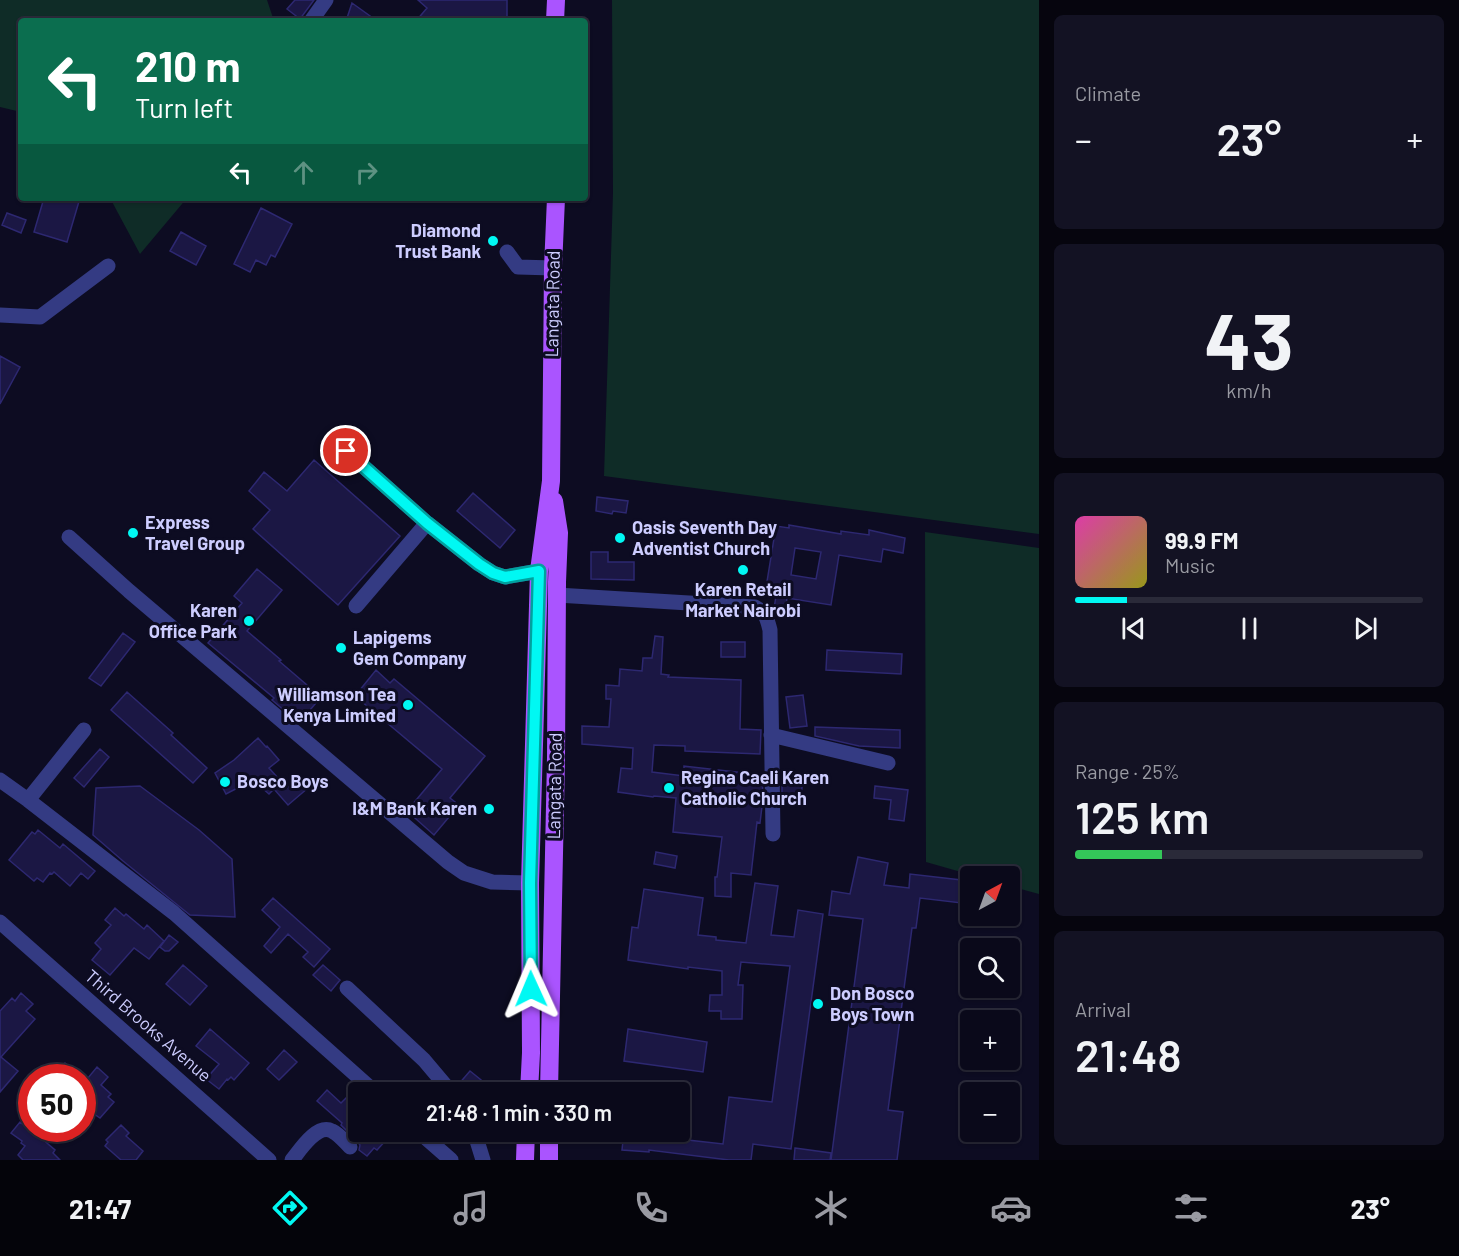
<!DOCTYPE html>
<meta charset="utf-8">
<style>
:root{--surface:#0a091a;--page:#131223;--text:#f1f3f6;--muted:#999aa2;--line:#2a2a39;--accent:#00f8f3}
body{margin:0;font-family:Barlow,sans-serif;background:var(--page);color:var(--text);height:100vh;display:flex;flex-direction:column;font-size:22px;white-space:nowrap}
*{box-sizing:border-box;margin:0}
p{font-size:20px;color:var(--muted)}
.icon{flex:none;width:33px;height:33px;fill:none;stroke:currentColor;stroke-width:2;stroke-linecap:round;stroke-linejoin:round}
.map{position:relative;flex:1;overflow:hidden}
.sheet{display:flex;flex-direction:column;gap:15px;padding:15px;background:#06050e;width:420px}
.sheet>*{flex:none}
.top-card{position:absolute;left:18px;top:18px;width:570px;height:183px;border-radius:6px;box-shadow:0 2px 4px #0004,0 0 0 2px var(--line);background:#0b6e4f;color:#fff;overflow:hidden}
.needle{width:39px;rotate:41deg}
.controls{position:absolute;left:960px;top:866px;display:grid;gap:12px}
.controls a{display:grid;place-items:center;width:60px;height:60px;border-radius:6px;background:var(--surface);box-shadow:0 2px 4px #0004,0 0 0 2px var(--line);font-size:30px}
.speed{position:absolute;left:18px;top:1064px;display:flex;gap:12px;font-size:30px;font-weight:700;text-align:center}
.speed>*{display:grid;place-content:center;width:78px;height:78px;border-radius:50%;background:var(--surface);box-shadow:0 2px 4px #0004,0 0 0 2px var(--line);line-height:1}
.speed .limit{border:9px solid #d22;background:#fff;color:#111}
.pin{position:absolute;display:grid;place-items:center;width:51px;height:51px;color:#fff;margin:-26px;border:3px solid #fff;border-radius:50%;box-shadow:0 2px 6px #0007}
.me{position:absolute;width:66px;margin:-33px;rotate:359deg;stroke-linejoin:round;filter:drop-shadow(0 0 4px #0008)}
.turn{display:flex;align-items:center;gap:21px;height:126px;padding:0 18px;font-size:27px}
.turn .icon{width:78px;height:78px;stroke-width:2.5}
.turn b{display:block;font-size:42px;line-height:51px}
.lanes{display:flex;align-items:center;height:57px;padding:0 18px;background:#0003;justify-content:center;gap:30px;direction:ltr}
.lanes .off{opacity:.35}
.big{font-size:45px;font-weight:600;line-height:1.1}
.sheet .card{flex:1;display:flex;flex-direction:column;justify-content:center;gap:9px;min-width:0;padding:0 21px;border-radius:9px;background:var(--page)}
.sheet .dial{align-items:center;gap:0}
.dial b{font-size:78px;line-height:1}
.song{display:flex;align-items:center;gap:18px}
.cover{width:72px;height:72px;border-radius:9px;background:linear-gradient(135deg,hsl(320 70% 55%),hsl(60 70% 35%))}
.played{height:6px;border-radius:3px;background:linear-gradient(90deg,var(--accent) 15%,var(--line) 15%)}
.keys{display:flex;justify-content:space-around;direction:ltr}
.heat{display:flex;justify-content:space-between;align-items:center;font-size:33px;direction:ltr}
.charge{height:9px;border-radius:4px;background:linear-gradient(90deg,#34c759 25%,var(--line) 0)}
.trip{position:absolute;left:348px;top:1082px;width:342px;height:60px;border-radius:6px;background:var(--surface);box-shadow:0 2px 4px #0004,0 0 0 2px var(--line);font-weight:600;line-height:60px;text-align:center}
.dock{display:flex;height:96px;justify-content:space-around;align-items:center;background:#04040a;color:var(--muted)}
.dock .icon{width:42px;height:42px}
.dock .on{color:var(--accent)}
.dock b{font-size:27px;color:var(--text)}
main{display:flex;flex:1;min-height:0}
.map>svg:first-child{display:block}
.green{fill:#0f2c27}
.building{fill:#1b1744;stroke:#2d2871;stroke-width:1.5;fill-rule:evenodd}
.lines{fill:none;stroke-linecap:round;stroke-linejoin:round}
.minor{stroke:#343b83;stroke-width:15}
.major{stroke:#aa54ff;stroke-width:18}
.route-casing{stroke:#00a19e;stroke-width:15}
.route{stroke:#00f8f3;stroke-width:10}
.poi-dot{fill:#00f8f3;stroke:#0d0c22;stroke-width:2}
.labels{text-anchor:middle;stroke-width:6;stroke-linejoin:round;paint-order:stroke}
.poi-label{font-size:18px;font-weight:bold;fill:#cdcdff;stroke:#0d0c22;text-anchor:start}
.street-label{font-size:18px;fill:#cdcdff;stroke:#0d0c22}
</style>
<main>
<div class="map">
<svg width="1039" height="1160" viewBox="0 0 1039 1160">
<rect width="100%" height="100%" fill="#0d0c22"/>
<!-- green -->
<path class="green" d="M0,0H267L274,21H21V112L0,107Z
M612,0H1039V534L604,476L613,193Z
M110,198H187L140,254Z
M925,532L1039,548V894L1010,886V876H975L926,862Z"/>
<!-- building -->
<path class="building" d="M295,0H314L300,19L287,9Z
M418,0H507V21H416L427,8Z
M352,3L377,21H346Z
M44,198H80L67,242L34,232Z
M261,208L292,224L275,257L271,255L266,265L256,260L250,272L234,264Z
M7,213L26,220L21,233L2,225Z
M181,232L206,246L196,265L170,251Z
M0,356L20,367L0,404Z
M314,460L400,536L338,605L253,529L270,510L249,491L264,472L287,491Z
M473,493L515,530L500,548L457,511Z
M597,497L628,501L626,513L613,511L612,514L596,511Z
M789,525L841,534V531L869,535V530L905,538L903,553L883,549L881,562L839,555L831,605L787,598L785,611L774,609L776,596L765,594L776,526L789,528ZM795,548L821,552L816,579L791,575Z
M591,552H608V562H634V580L591,579Z
M257,569L282,590L247,631L281,660L279,661L321,697L299,723L272,700L274,698L208,643L242,603L234,596Z
M123,633L135,642L101,686L89,678Z
M655,636L663,637L661,674L669,675L668,677L741,680L740,729L761,730L760,754L685,751V746L654,745L652,772L684,776V766L762,775L763,798L760,823L757,822L751,875L731,873V897L715,896V877H717L722,837L673,832L676,798L654,796L653,797L618,792L621,768L632,769L633,748L582,744V726L609,727L611,699H606V685L619,686L620,669L642,671L643,658H652Z
M721,642H745V657H721Z
M827,650L902,654L901,674L826,670Z
M376,670L390,683L394,679L485,756L450,798L459,805L434,835L407,811L442,769L355,696Z
M127,692L173,733L171,735L207,768L193,783L111,710Z
M803,695L807,726L790,728L786,697Z
M815,727L900,730V748L859,746L815,736Z
M258,738L266,747L267,746L279,760L269,768L287,788L299,777L308,788L288,805L274,789L269,794L253,780L226,794L215,773L234,760Z
M100,749L109,757L84,787L74,778Z
M784,775L803,776L801,798L782,797V778H784Z
M140,786L199,830L232,859L235,917L190,915L123,861L93,835L96,788Z
M875,786L908,790L904,821L889,819L891,800L874,798Z
M38,830L60,848L63,844L95,871L88,879L81,873L70,886L54,872L52,874L50,873L43,882L37,878L34,881L9,860L32,832L35,834Z
M656,852L677,856L675,868L654,864Z
M858,857L888,863L884,885L909,888L910,874L970,881V904L920,898L916,928H912L888,1110L903,1112L897,1160H831L863,919L829,915L832,891L850,894Z
M755,883L778,886L771,935L794,937L798,910L823,914L791,1149L753,1144L751,1160H729L649,1150V1152L622,1150L624,1131H680L679,1139L723,1144L729,1097L772,1102L790,966L741,962L738,985H743L742,1019H721V1011H709L710,995H722V971L688,967V969L628,960L632,927L638,928L644,889L703,898L698,935L716,937V940L746,943Z
M273,898L330,949L314,967L303,957L308,952L288,934L271,953L264,946L280,927L262,910Z
M115,908L124,916L126,914L144,929L147,925L164,941L149,959L134,948L110,975L92,960L101,949L95,943L111,925L105,920Z
M169,935L178,942L169,951H165L160,947Z
M183,965L207,986L190,1005L166,984Z
M323,965L340,980L331,991L313,975Z
M21,993L33,1004L26,1011L35,1019L1,1057L18,1071L0,1092V1011L12,998L15,1001Z
M210,1029L249,1063L234,1080L231,1077L228,1080L227,1079L219,1089L206,1079L219,1064L196,1046Z
M628,1029L707,1042L703,1072L624,1061Z
M284,1050L297,1062L279,1080L267,1069Z
M65,1063L81,1077H53Z
M97,1067L108,1077L101,1085L111,1094L108,1097L114,1102L100,1118L94,1114L91,1117L82,1109V1073L88,1078Z
M470,1071L496,1092H461L458,1085Z
M327,1090L341,1103L348,1096L358,1106V1131H378L387,1139L377,1150L374,1148L367,1156L359,1150L360,1145L357,1141L341,1125L342,1123L317,1101Z
M20,1122L33,1133L34,1132L55,1150L53,1153L60,1160H23L18,1155L25,1146L21,1143L22,1141L11,1133Z
M121,1125L129,1133L126,1136L143,1151L136,1160H121L105,1146L108,1142L106,1140Z
M795,1148L831,1153L830,1160H794Z"/>
<g class="lines">
<!-- minor -->
<path class="minor" d="M311,21L326,0
M507,252L518,267L553,268
M0,315L40,317L108,266
M346,451L427,523L479,564L493,573L505,577L539,571
M69,537L129,591L448,862L464,873L492,882L530,883
M557,595L755,607C766,613 767,618 770,630L773,834
M356,606L427,523
M84,730L28,800L174,913L375,1092
M771,735L888,763
M0,780L28,800
M0,922L269,1160
M347,988L424,1060L451,1092
M418,1131L451,1160
M474,1131L483,1160
M292,1160C300,1150 317,1123 332,1131C339,1134 345,1142 350,1147"/>
<!-- major -->
<path class="major" d="M555,21L556,0
M529,1092L531,1053L530,883L539,571L551,481L553,268L556,198
M549,1092L556,758L557,582L559,533L554,501
M525,1160L526,1131
M549,1160V1131"/>
</g>
<g class="lines">
<!-- route casing -->
<g class="route-casing">
<path id="route" d="M346,451L427,523L479,564L493,573L505,577L539,571L530,883L531,989"/>
</g>
<!-- route -->
<use href="#route" class="route"/>
</g>
<!-- markers -->
<g class="poi-dot">
<circle cx="493" cy="241" r="6"/>
<circle cx="133" cy="533" r="6"/>
<circle cx="620" cy="538" r="6"/>
<circle cx="743" cy="570" r="6"/>
<circle cx="249" cy="621" r="6"/>
<circle cx="341" cy="648" r="6"/>
<circle cx="408" cy="705" r="6"/>
<circle cx="225" cy="782" r="6"/>
<circle cx="669" cy="788" r="6"/>
<circle cx="489" cy="809" r="6"/>
<circle cx="818" cy="1004" r="6"/>
</g>
<g class="labels">
<!-- poi labels -->
<g class="poi-label">
<text x="481" y="237" text-anchor="end">Diamond<tspan x="481" dy="21">Trust Bank</tspan></text>
<text x="145" y="529">Express<tspan x="145" dy="21">Travel Group</tspan></text>
<text x="632" y="534">Oasis Seventh Day<tspan x="632" dy="21">Adventist Church</tspan></text>
<text x="743" y="596" text-anchor="middle">Karen Retail<tspan x="743" dy="21">Market Nairobi</tspan></text>
<text x="237" y="617" text-anchor="end">Karen<tspan x="237" dy="21">Office Park</tspan></text>
<text x="353" y="644">Lapigems<tspan x="353" dy="21">Gem Company</tspan></text>
<text x="396" y="701" text-anchor="end">Williamson Tea<tspan x="396" dy="21">Kenya Limited</tspan></text>
<text x="681" y="784">Regina Caeli Karen<tspan x="681" dy="21">Catholic Church</tspan></text>
<text x="237" y="788">Bosco Boys</text>
<text x="477" y="815" text-anchor="end">I&amp;M Bank Karen</text>
<text x="830" y="1000">Don Bosco<tspan x="830" dy="21">Boys Town</tspan></text>
</g>
<!-- street labels -->
<g class="street-label">
<text transform="translate(553 304) rotate(-89)" y="6">Langata Road</text>
<text transform="translate(555 786) rotate(-89)" y="6">Langata Road</text>
<text transform="translate(148 1026) rotate(41)" y="6">Third Brooks Avenue</text>
</g>
</g>
</svg>
<div class="controls">
<a><svg class="needle" viewBox="-14 -14 28 28"><path d="M0-13l5 13h-10z" fill="#e53935"/><path d="M0 13l5-13h-10z" fill="#999aa2"/></svg></a>
<a><svg class="icon" aria-label="search" viewBox="0 0 24 24"><circle cx="10" cy="10" r="6"/><path d="M15 15l6 6"/></svg></a>
<a>+</a>
<a>−</a>
</div>
<div class="speed"><div class="limit">50</div></div>
<div class="pin" style="left:346px;top:451px;background:#d93025"><svg class="icon" aria-label="arrive" viewBox="0 0 24 24"><path d="M6 21V4h12l-3 4 3 4H6"/></svg></div>
<svg class="me" style="left:531px;top:989px" viewBox="-20 -20 40 40"><path d="M0-17L14 15 0 8-14 15z" fill="#00f8f3" stroke="#fff" stroke-width="4"/></svg>
<div class="trip">21:48 · 1 min · 330 m</div>
<div class="top-card">
<div class="turn"><svg class="icon" aria-label="left" viewBox="0 0 24 24"><path d="M17 20v-9H6M10 6l-5 5 5 5"/></svg><div><b>210 m</b>Turn left</div></div>
<div class="lanes"><svg class="icon" aria-label="left" viewBox="0 0 24 24"><path d="M17 20v-9H6M10 6l-5 5 5 5"/></svg><svg class="icon off" aria-label="ahead" viewBox="0 0 24 24"><path d="M12 20V5M6 11l6-6 6 6"/></svg><svg class="icon off" aria-label="right" viewBox="0 0 24 24"><path d="M7 20v-9h11M14 6l5 5-5 5"/></svg></div>
</div>
</div>
<section class="sheet">
<div class="card"><p>Climate</p>
<div class="heat"><a>−</a><b class="big">23°</b><a>+</a></div>
</div>
<div class="card dial"><b>43</b><p>km/h</p></div>
<div class="card">
<div class="song"><i class="cover"></i><div><b>99.9 FM</b><p>Music</p></div></div>
<div class="played"></div>
<div class="keys"><svg class="icon" aria-label="previous" viewBox="0 0 24 24"><path d="M18 5L8 12l10 7zM5 5v14"/></svg><svg class="icon" aria-label="pause" viewBox="0 0 24 24"><path d="M8 5v14M16 5v14"/></svg><svg class="icon" aria-label="next" viewBox="0 0 24 24"><path d="M6 5l10 7-10 7zM19 5v14"/></svg></div>
</div>
<div class="card"><p>Range · 25%</p><b class="big">125 km</b><div class="charge"></div></div>
<div class="card"><p>Arrival</p><b class="big">21:48</b></div>
</section>
</main>
<nav class="dock">
<b>21:47</b>
<svg class="icon on" aria-label="directions" viewBox="0 0 24 24"><path d="M12 3l9 9-9 9-9-9zM9 14v-3h6M13 9l2 2-2 2"/></svg>
<svg class="icon" aria-label="music" viewBox="0 0 24 24"><path d="M9 18V5l10-2v13"/><circle cx="6" cy="18" r="3"/><circle cx="16" cy="16" r="3"/></svg>
<svg class="icon" aria-label="phone" viewBox="0 0 24 24"><path d="M5 4h4l2 5-3 2q2 4 5 5l2-3 5 2v4C11 20 4 13 5 4z"/></svg>
<svg class="icon" aria-label="climate" viewBox="0 0 24 24"><path d="M12 3v18M4 7l16 10M4 17L20 7"/></svg>
<svg class="icon" aria-label="car" viewBox="0 0 24 24"><path d="M5 17H2v-5l4-1 3-4h7l3 4 3 1v5h-3M9 17h6M6 11h13"/><circle cx="7" cy="17" r="2"/><circle cx="17" cy="17" r="2"/></svg>
<svg class="icon" aria-label="filters" viewBox="0 0 24 24"><path d="M4 7h16M4 17h16"/><circle cx="9" cy="7" r="2"/><circle cx="15" cy="17" r="2"/></svg>
<b>23°</b>
</nav>
